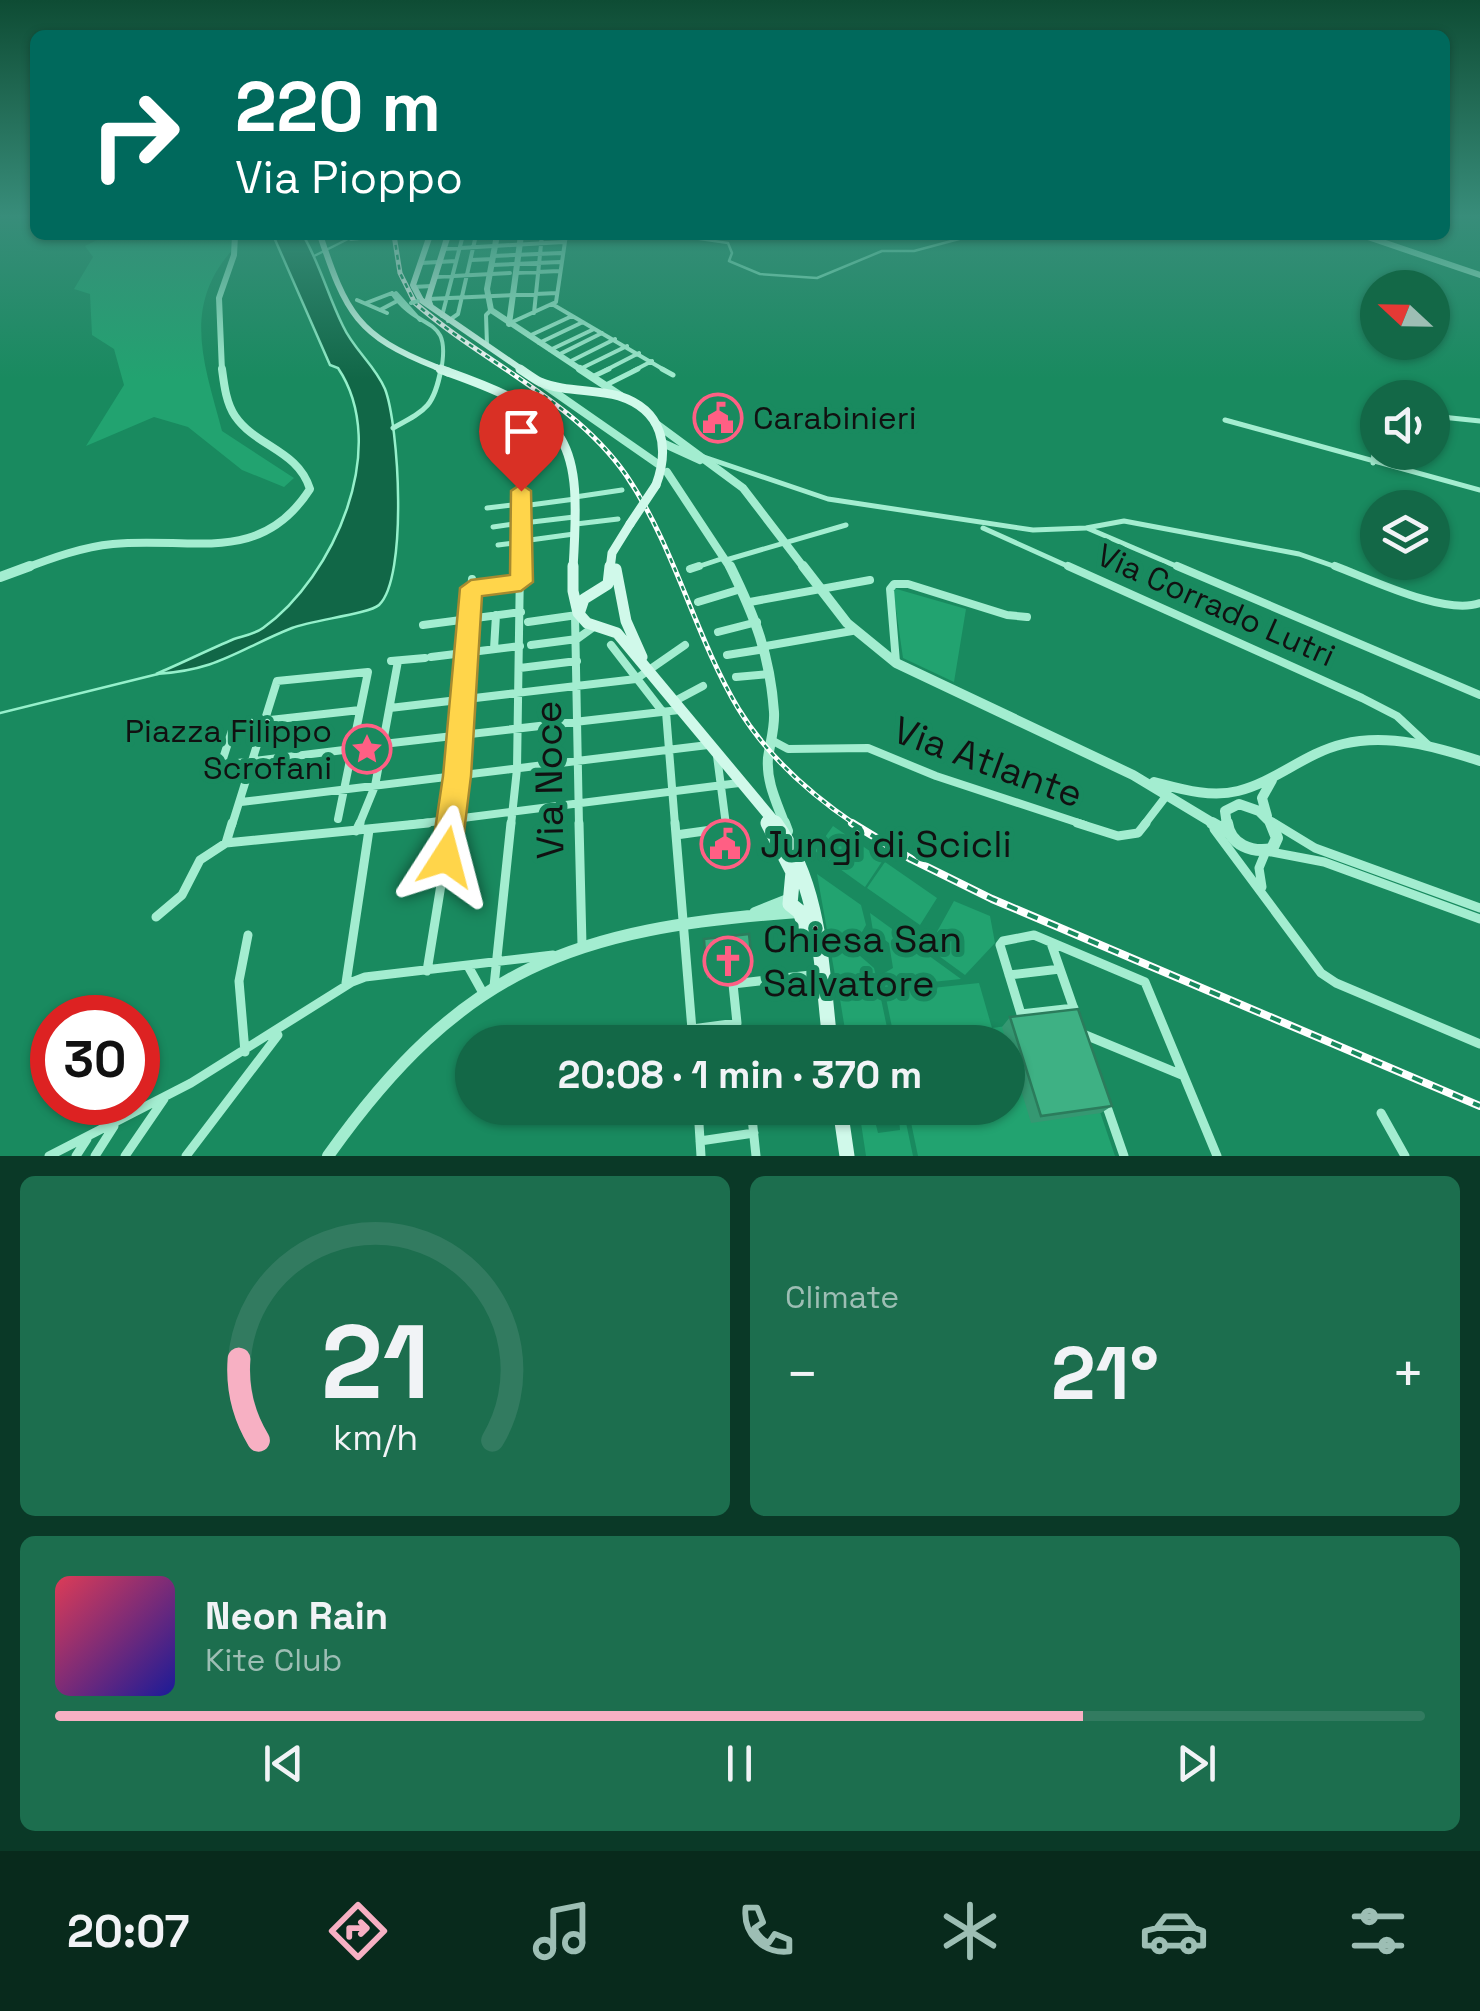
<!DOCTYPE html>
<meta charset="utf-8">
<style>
:root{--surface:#136847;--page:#1c6e4e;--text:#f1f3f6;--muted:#9dbeb4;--line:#327b60;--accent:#f7b0c3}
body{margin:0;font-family:"Space Grotesk",sans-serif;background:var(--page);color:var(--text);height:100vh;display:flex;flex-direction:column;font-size:38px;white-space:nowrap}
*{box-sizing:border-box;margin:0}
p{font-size:32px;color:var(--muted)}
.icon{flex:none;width:55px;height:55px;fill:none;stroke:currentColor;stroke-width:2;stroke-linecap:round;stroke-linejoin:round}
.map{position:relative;height:1156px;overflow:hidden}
.side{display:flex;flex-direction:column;gap:20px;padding:20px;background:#0a3927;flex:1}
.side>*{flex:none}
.hud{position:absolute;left:30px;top:30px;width:1420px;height:210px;border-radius:15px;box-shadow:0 2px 8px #0004;background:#00695c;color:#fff;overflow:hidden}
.needle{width:65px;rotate:292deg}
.buttons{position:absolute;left:1360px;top:270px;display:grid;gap:20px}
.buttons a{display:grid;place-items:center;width:90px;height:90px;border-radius:50%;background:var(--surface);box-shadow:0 2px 8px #0004;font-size:50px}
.speed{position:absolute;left:30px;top:995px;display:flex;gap:20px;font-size:50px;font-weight:700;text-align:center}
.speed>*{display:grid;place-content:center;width:130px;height:130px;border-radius:50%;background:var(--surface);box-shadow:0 2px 8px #0004;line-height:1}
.speed .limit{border:15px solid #d22;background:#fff;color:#111}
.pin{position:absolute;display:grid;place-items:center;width:85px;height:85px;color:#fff;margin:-102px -42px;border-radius:50% 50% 50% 0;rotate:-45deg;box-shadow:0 0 10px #0007}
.pin .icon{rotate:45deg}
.me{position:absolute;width:110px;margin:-55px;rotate:9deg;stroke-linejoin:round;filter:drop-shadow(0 0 8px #0008)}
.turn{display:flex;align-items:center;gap:35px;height:210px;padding:0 40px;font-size:45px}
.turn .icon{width:130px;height:130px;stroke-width:2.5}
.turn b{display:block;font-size:70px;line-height:85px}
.big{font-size:75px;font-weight:800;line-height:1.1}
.side .tile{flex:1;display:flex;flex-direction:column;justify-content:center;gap:15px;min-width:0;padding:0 35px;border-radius:15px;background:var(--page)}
.side .dial{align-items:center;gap:0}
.dial svg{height:260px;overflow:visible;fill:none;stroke:var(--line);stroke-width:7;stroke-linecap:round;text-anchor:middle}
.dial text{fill:var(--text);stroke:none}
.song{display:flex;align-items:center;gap:30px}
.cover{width:120px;height:120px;border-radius:15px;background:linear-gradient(135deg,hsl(350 70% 55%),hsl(240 70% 35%))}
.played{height:10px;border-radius:5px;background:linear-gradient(90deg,var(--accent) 75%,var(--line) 75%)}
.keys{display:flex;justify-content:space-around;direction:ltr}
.heat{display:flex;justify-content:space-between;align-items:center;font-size:55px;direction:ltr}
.side .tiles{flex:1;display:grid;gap:20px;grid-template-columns:1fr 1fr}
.tile:last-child{grid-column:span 2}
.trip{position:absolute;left:455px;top:1025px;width:570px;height:100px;border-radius:50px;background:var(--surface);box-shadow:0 2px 8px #0004;font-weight:800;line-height:100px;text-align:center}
.tabs{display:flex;height:160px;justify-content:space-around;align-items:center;background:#082a1c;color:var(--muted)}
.tabs .icon{width:70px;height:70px}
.tabs .selected{color:var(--accent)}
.tabs b{font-size:45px;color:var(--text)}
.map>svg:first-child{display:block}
.green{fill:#22a370}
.water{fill:#116747;stroke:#95f0cb;stroke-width:2.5}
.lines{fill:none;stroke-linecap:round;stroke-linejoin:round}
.stream{stroke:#95f0cb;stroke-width:2.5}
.minor-far3{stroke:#a3edd0;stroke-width:4}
.minor-far2{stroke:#a3edd0;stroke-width:5}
.minor-far1{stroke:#a3edd0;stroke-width:8}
.minor{stroke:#a3edd0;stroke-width:9}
.tertiary-far3{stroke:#a3edd0;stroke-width:6}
.tertiary-far2{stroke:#a3edd0;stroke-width:8}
.tertiary-far1{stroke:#a3edd0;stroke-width:10}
.tertiary{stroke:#a3edd0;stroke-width:12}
.secondary-far3{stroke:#d0f9ea;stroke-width:6}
.secondary-far2{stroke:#d0f9ea;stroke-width:9}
.secondary-far1{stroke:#d0f9ea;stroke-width:11}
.secondary{stroke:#d0f9ea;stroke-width:15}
.rail-far1-casing{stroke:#fff;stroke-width:5}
.rail-casing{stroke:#fff;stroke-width:8}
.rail-far1{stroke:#198a5f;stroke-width:2.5;stroke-dasharray:5;stroke-linecap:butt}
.rail{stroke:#198a5f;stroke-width:4;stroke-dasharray:11;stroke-linecap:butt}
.minor-bridge{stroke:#a3edd0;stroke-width:4}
.secondary-bridge-far1{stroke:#d0f9ea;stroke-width:6}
.secondary-bridge{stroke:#d0f9ea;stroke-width:9}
.wall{fill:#359872}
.building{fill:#3eb184;stroke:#2b7c5c;stroke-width:2.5}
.route{fill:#ffd54a;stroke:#a68a30;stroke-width:2.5}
.labels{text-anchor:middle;stroke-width:10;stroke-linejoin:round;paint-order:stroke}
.poi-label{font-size:32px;fill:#111;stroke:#198a5f;text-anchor:start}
.street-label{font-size:32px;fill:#111;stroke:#198a5f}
.near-street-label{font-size:38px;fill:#111;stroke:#198a5f}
.near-poi-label{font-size:38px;fill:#111;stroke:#198a5f;text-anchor:start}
</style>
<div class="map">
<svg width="1480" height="1156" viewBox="0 0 1480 1156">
<rect width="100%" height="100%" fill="#198a5f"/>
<!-- green -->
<path class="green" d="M107,235L231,238L234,248C181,306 204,363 222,431L294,478L284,487L242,470L188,427L154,417L86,446L124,385L114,349L92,335L90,294L74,289L93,257L85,246Z
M893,588L966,609L954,682L903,658Z
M833,826L883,860L865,887L815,851Z
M885,862L937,898L920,925L867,888Z
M817,874L861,905L866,925L852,949L874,968L879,988L838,992Z
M954,901L990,916L995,943L965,975L928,948Z
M870,913L961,979L884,987L881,975L893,968L889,943L873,931Z
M979,983L992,1028L1068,1018L1115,1156H918L908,1108H1008V1042H895L885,993Z
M880,994L890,1042H876L872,1025L866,1026L869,1042H847L840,999Z
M905,1118L913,1156H866L861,1123L875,1121L878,1133L900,1130L899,1119Z"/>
<!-- water -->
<path class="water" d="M273,235H303C320,264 328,296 343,326C354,350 375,365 385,389C399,425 408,578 379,605C369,614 312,620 292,628C237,650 219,670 156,674C182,663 208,650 234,639C243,636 255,634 263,628C334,577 391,447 338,368L330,365Z"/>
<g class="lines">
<!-- stream -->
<path class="stream" d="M631,235H642
M672,235L728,243L732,253L729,261L760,274L817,278L882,251H914L974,235
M314,256L348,239
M0,713L158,674"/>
<!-- minor-far3 -->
<path class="minor-far3" d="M430,236L454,235
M351,239L379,236
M444,249L563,242
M493,256L561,253
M471,260L493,259
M421,263L456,261
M492,265L560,262
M515,273L559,271
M435,277L510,273
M413,287L432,286
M392,293C420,334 452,313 441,371
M396,293L420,320
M428,299L557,293
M357,300L387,313
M366,303L392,293
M552,304L666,371
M380,310L399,300
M534,313L542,235
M442,316L463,235
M448,321L458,314L476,235
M510,323L556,302L566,235
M529,336L572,316
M539,343L583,322
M487,345L486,315L491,310
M550,350L594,329
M558,355L602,333
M569,362L615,339
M580,369L627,346
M604,371L639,353
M633,371L652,361"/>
<!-- minor-far2 -->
<path class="minor-far2" d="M662,369L673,375
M592,377L609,369
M606,385L638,369
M1432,416L1480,421
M1225,420L1480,490
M393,428C426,410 434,407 441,369
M701,456L828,499L1033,530L1086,528L1124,521L1299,554L1342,569
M1373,463L1378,412
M575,497L622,490
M530,505L575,499
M487,508L521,504
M532,522L574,517
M576,524L618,519
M493,527L521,523
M983,528L1074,569
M1087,528L1183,569
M530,540L574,534
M498,545L521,542
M726,560L846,525
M520,569L521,491
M691,569L724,558"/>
<!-- minor-far1 -->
<path class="minor-far1" d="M1068,566L1362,698L1397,716L1428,745
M1177,566L1480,695
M1335,566C1370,579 1445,616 1480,603
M690,569L699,566
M471,589L521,582
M698,602L741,589
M750,602L870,580
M575,615L579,825
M528,622L577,615
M423,625L521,612
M718,632L757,622
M531,645L577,639L595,626
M611,645L662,711
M766,646L852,631
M494,649L496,615
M727,655L765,649
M431,657L520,646
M391,661L425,658
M896,662L890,589L894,584H908L1007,615L1027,617
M520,668L577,661
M736,677L769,674
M636,679L685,645
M673,702L703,686
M390,708L636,679
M666,712L675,825
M773,741L788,749L868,748L936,776L1085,825
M383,744L679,710
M352,749L221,765L234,724L360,710
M717,756L726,825
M241,802L708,745
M1274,823L1277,825
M232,825L277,681L368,672L338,819
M359,825L375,786L398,661
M408,825L739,783
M451,825L472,579
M511,825L517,769L520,566
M1144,825L1167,795"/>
<!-- minor -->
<path class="minor" d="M579,823L582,945
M675,823L693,1042
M1077,823L1118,836L1138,833L1146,823
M1274,823L1315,848L1480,908
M1214,829L1321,973L1336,983L1480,1044
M356,831L360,823
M676,835L726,828L725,823
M226,843L232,823
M1262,887L1259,868L1266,851L1324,862L1480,919
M156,917L182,895L200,860L226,843L428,823
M1051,943L1075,1012
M468,966L483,993
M427,971L451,823
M1009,975L1060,969
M346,983L369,830
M494,986L511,823
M1074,1008L1021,1014L1000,945L1003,941L1034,935L1145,982L1217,1156
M692,1029L737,1023L733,984L819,974
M1083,1034L1182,1075
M776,1042L827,1035
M245,1052L239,981L248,935
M1106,1104L1124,1156
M698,1108L701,1156
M751,1108L756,1156
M1381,1113L1405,1156
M700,1141L754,1133
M49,1156L191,1083L352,982L365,977L553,955
M76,1156L87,1139
M95,1156L114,1126
M125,1156L164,1099
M186,1156L278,1035"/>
<!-- tertiary-far3 -->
<path class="tertiary-far3" d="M497,235L487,289L491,310L583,371
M1362,235L1480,275
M509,324L521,235
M222,371L219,298L234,255L235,235"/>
<!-- tertiary-far2 -->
<path class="tertiary-far2" d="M580,369L621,396
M543,384L658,464
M655,423L743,488L805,569
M665,444L700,460
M667,472L731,569
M23,569C52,558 82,547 113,544C190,536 260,567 310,489C298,450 256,447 235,416C226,403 224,384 222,369"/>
<!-- tertiary-far1 -->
<path class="tertiary-far1" d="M730,566C755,617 770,655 774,712C775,728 770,743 768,758C766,782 777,803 785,825
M803,566L847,623L896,663L1133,775L1216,825
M0,577L30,566
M1154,782C1181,789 1210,798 1238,791C1275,782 1305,753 1343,744C1389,733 1437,747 1480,761
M1267,816L1262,798L1272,780
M1227,825L1225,811L1239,804L1259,811L1273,825"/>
<!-- tertiary -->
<path class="tertiary" d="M784,823L787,831
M1212,823L1228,832
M1227,823C1230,845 1252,853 1272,849L1277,838L1271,823
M755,913L790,899
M328,1156C462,967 573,928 798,912"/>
<!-- secondary-far3 -->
<path class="secondary-far3" d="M320,235C346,313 357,336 436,367
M430,235L413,285L421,300L524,371
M431,307L428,299L448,235"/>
<!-- secondary-far2 -->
<path class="secondary-far2" d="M520,369C526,373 534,379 540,382C564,392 594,389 619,396C663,410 670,447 656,485
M448,372C574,417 581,439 573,569
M610,569L612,553L630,524"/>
<!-- secondary-far1 -->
<path class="secondary-far1" d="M573,566V591L578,613
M610,566L608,584L584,599L579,614L587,623L617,633L777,825
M616,569L626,621L642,657
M767,821L769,825"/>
<!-- secondary -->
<path class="secondary" d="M768,823L793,872L790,904L800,912L812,945
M775,823C821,887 821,965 830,1042
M840,1108L847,1156"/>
<!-- rail-far1 casing -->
<g class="rail-far1-casing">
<path id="rail-far1" d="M394,235L400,273L415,303C482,362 574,400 626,475C675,547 694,634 738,708C767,756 810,794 856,825"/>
</g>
<!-- rail casing -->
<g class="rail-casing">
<path id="rail" d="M852,823L911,859L992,899L1480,1106"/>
</g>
<!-- rail-far1 -->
<use href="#rail-far1" class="rail-far1"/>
<!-- rail -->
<use href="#rail" class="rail"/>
<!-- minor-bridge -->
<path class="minor-bridge" d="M411,303L418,301"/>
<!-- secondary-bridge-far1 -->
<path class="secondary-bridge-far1" d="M436,367L446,371"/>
<!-- secondary-bridge -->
<path class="secondary-bridge" d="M440,369L448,372
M630,524L656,485"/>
</g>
<!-- wall -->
<path class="wall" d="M704,939L752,962V973L707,978Z
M1010,1017L1112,1106L1101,1113L1031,1123L1002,1027Z"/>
<!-- building -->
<path class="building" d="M749,934L752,962L706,968L704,939Z
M1078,1009L1112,1106L1041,1116L1010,1017Z"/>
<!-- sky -->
<linearGradient id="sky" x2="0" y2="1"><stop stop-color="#0e4c34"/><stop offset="0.57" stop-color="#388d7a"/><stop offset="1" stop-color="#388d7a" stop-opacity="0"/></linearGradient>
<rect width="1480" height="379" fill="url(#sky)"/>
<!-- route -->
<path class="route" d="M521,484L531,491L533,582L521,591L482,596L471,776L461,857L457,867L446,872L435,867L431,857L443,776L460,588L471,580L510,575L511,491Z"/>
<!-- icons -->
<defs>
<g id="civic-ring" transform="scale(2.5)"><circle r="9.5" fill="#198a5f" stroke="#ff5f84" stroke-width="1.5"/><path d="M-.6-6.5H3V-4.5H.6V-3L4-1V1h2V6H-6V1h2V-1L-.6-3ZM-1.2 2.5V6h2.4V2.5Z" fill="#ff5f84"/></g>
<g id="sight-ring" transform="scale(2.5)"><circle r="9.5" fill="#198a5f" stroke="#ff5f84" stroke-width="1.5"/><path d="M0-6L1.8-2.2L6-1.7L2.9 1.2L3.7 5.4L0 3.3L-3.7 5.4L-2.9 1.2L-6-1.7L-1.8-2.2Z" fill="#ff5f84"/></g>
<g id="church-ring" transform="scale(2.5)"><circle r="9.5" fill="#198a5f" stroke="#ff5f84" stroke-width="1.5"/><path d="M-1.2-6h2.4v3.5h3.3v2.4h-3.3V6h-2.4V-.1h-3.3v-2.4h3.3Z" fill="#ff5f84"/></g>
</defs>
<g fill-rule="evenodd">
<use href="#civic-ring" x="718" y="418"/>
<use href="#sight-ring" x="367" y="749"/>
<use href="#civic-ring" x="725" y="844"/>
<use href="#church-ring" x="728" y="961"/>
</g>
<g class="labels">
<!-- poi labels -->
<g class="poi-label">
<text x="753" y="429">Carabinieri</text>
<text x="332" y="742" text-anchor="end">Piazza Filippo<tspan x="332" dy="37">Scrofani</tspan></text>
</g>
<!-- street labels -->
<g class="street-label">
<text transform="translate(1216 605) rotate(24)" y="11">Via Corrado Lutri</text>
</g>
<!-- near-street labels -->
<g class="near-street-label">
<text transform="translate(988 762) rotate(20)" y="13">Via Atlante</text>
<text transform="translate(549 780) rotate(-91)" y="13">Via Noce</text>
</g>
<!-- near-poi labels -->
<g class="near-poi-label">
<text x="760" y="857">Jungi di Scicli</text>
<text x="763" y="952">Chiesa San<tspan x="763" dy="44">Salvatore</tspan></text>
</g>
</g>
</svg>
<div class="buttons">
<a><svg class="needle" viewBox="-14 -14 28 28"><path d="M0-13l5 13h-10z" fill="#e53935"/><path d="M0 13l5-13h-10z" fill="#9dbeb4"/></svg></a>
<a><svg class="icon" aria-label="sound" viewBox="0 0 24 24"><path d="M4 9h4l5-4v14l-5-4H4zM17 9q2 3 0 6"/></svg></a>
<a><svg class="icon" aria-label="layers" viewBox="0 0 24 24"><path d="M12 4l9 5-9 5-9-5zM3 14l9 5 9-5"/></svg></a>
</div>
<div class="speed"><div class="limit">30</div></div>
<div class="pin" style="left:521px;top:491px;background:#d93025"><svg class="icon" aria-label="arrive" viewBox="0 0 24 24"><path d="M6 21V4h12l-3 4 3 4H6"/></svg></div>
<svg class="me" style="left:446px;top:857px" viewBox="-20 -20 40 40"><path d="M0-17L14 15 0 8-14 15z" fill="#ffd54a" stroke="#fff" stroke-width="4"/></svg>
<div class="trip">20:08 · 1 min · 370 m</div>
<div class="hud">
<div class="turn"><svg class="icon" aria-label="right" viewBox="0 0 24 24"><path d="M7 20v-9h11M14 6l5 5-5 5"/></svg><div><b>220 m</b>Via Pioppo</div></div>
</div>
</div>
<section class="side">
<div class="tiles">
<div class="tile dial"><svg viewBox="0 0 100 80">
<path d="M14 69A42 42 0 1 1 86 69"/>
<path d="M14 69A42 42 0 0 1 8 44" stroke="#f7b0c3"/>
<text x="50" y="56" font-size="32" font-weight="700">21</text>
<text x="50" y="72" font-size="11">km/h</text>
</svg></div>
<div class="tile"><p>Climate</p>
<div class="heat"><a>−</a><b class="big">21°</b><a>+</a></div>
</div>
<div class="tile">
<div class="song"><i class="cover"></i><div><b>Neon Rain</b><p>Kite Club</p></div></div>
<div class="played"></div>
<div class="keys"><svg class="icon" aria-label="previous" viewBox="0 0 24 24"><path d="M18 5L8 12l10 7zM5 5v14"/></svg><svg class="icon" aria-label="pause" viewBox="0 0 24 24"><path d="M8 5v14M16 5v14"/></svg><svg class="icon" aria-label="next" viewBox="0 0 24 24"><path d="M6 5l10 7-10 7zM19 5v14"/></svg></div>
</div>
</div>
</section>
<nav class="tabs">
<b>20:07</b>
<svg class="icon selected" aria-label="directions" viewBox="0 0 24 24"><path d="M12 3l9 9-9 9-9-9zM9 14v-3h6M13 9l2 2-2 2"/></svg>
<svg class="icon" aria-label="music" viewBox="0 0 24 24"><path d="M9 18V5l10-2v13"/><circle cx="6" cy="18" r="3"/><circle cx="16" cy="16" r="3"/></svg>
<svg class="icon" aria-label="phone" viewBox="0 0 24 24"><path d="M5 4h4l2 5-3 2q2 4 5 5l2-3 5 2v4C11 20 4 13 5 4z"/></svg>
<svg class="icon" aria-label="climate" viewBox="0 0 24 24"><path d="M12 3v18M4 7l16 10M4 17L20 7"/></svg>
<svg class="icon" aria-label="car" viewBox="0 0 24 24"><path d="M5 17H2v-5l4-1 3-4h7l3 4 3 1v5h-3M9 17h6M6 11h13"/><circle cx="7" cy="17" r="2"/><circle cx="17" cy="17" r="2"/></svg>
<svg class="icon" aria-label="filters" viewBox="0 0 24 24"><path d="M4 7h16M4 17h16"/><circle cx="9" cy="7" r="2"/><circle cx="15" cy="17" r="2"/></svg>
</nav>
